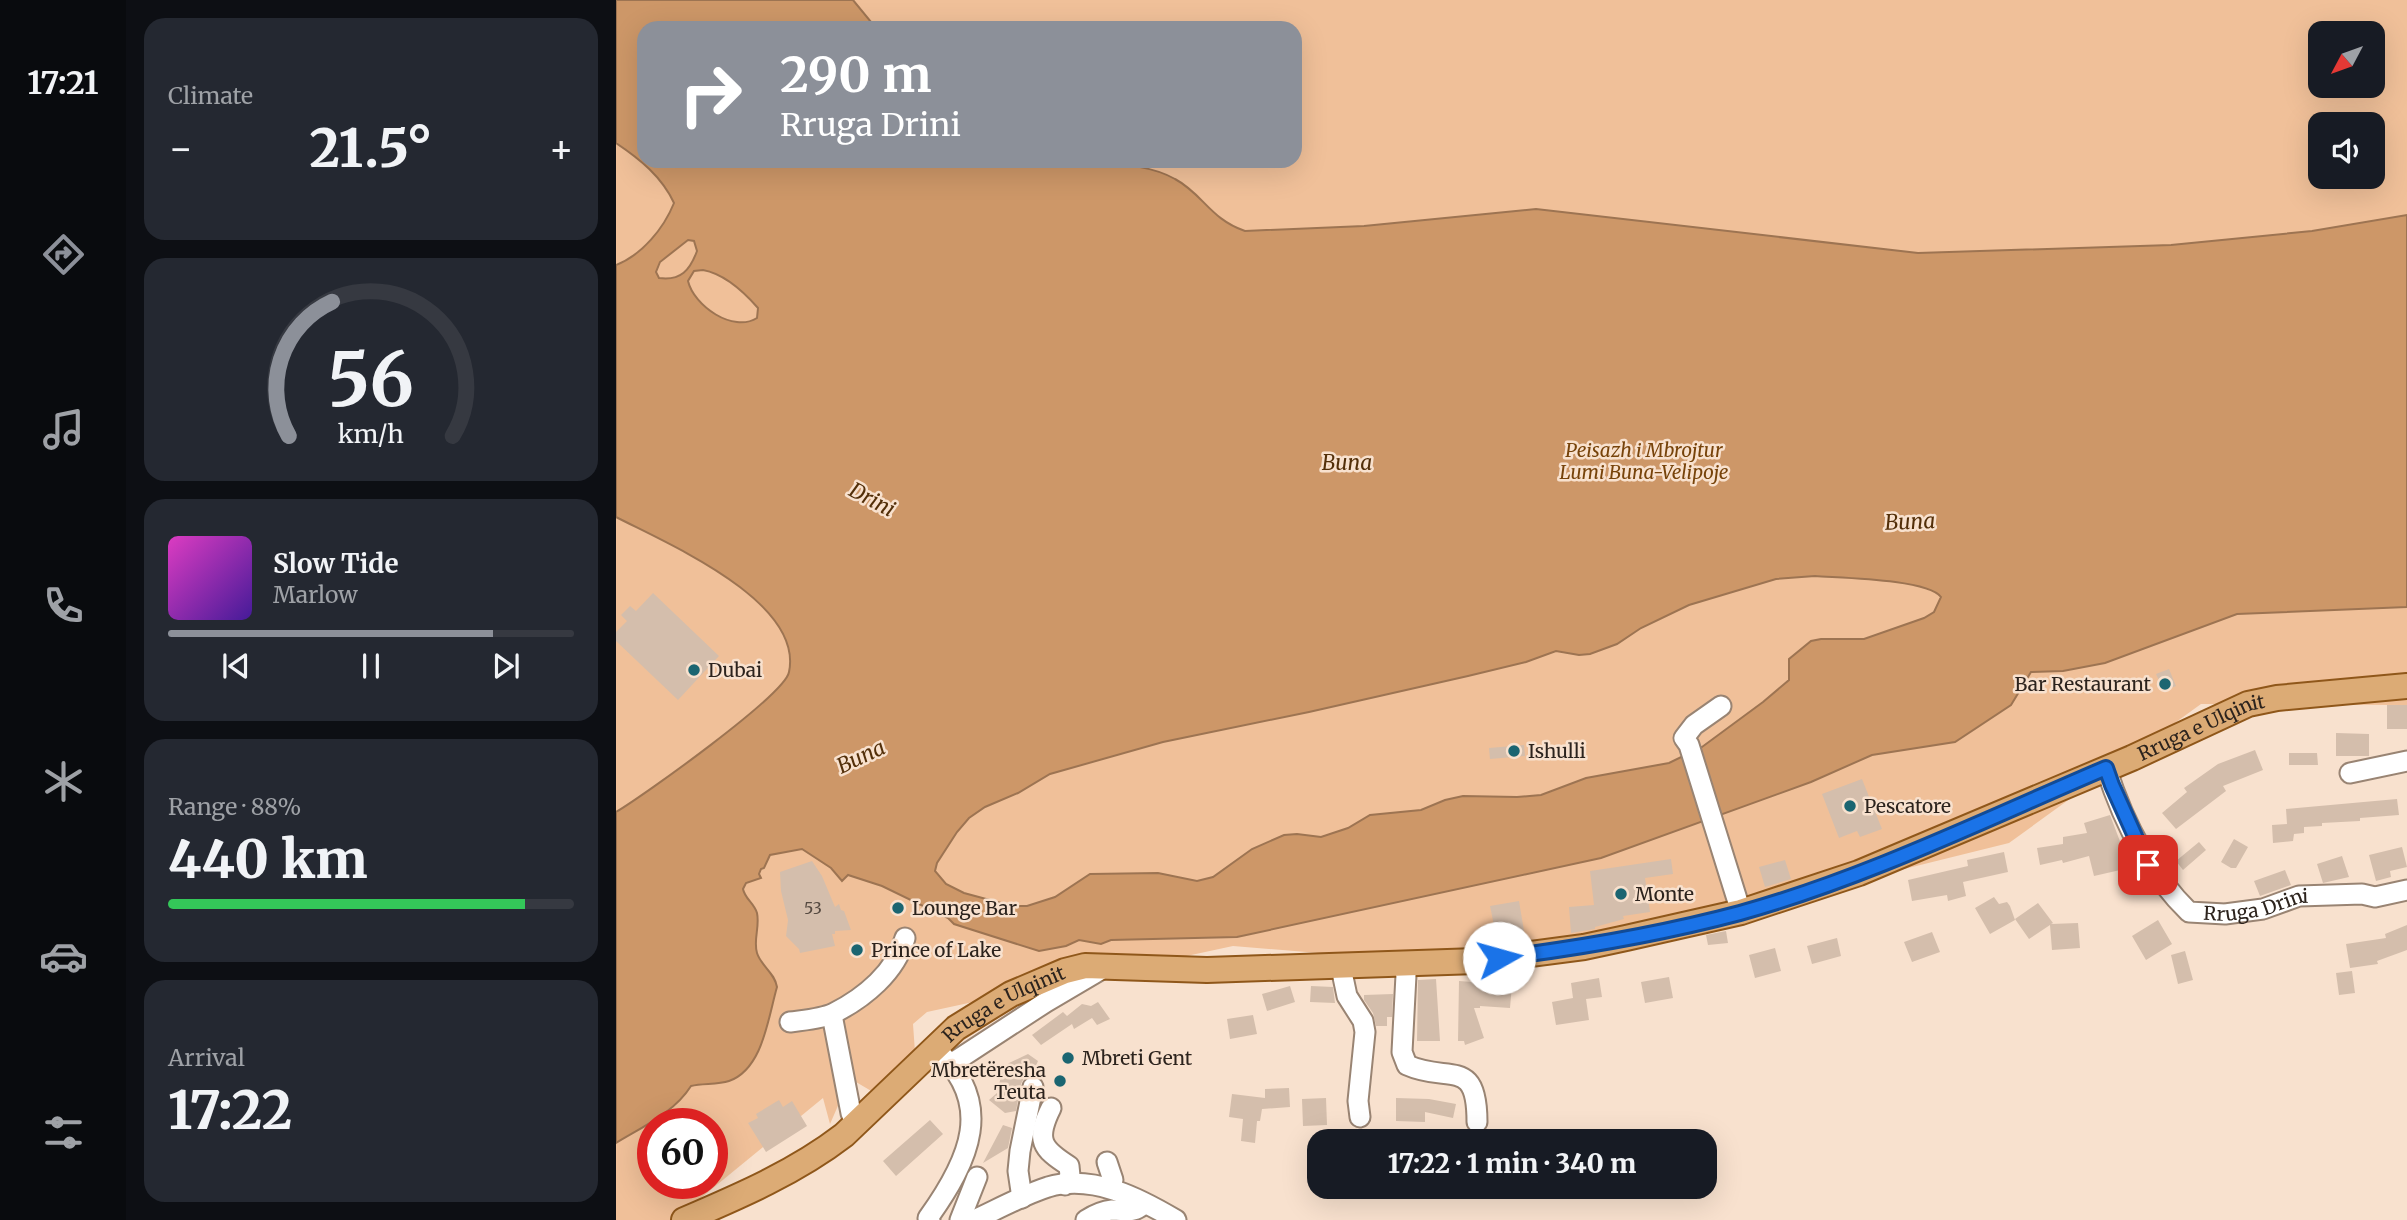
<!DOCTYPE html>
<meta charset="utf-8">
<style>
:root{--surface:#171b24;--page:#242831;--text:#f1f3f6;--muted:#9ea1a6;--line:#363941;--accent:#8c9099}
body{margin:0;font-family:Merriweather,serif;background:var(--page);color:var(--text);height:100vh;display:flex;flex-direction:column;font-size:26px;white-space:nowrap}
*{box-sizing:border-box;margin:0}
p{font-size:23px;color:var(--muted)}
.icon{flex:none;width:38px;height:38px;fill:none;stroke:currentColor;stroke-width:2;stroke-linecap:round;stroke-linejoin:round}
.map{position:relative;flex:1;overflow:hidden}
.drawer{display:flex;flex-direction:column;gap:18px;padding:18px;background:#0d0f14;width:490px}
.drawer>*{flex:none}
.banner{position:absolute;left:21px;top:21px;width:665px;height:147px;border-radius:21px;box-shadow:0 7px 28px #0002;background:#8c9099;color:#fff;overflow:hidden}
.needle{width:46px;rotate:229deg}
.buttons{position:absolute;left:1692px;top:21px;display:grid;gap:14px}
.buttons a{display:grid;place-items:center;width:77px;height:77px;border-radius:14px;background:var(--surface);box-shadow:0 7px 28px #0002;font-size:35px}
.speed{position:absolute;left:21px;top:1108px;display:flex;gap:14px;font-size:35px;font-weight:700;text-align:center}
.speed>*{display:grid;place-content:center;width:91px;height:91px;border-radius:50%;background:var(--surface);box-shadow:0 7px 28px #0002;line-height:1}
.speed .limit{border:10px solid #d22;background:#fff;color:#111}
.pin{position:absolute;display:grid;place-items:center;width:60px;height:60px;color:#fff;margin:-30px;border-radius:14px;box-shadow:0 4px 10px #0006}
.me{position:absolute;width:77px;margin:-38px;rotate:83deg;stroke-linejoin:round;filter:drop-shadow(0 0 5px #0008)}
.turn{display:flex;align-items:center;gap:24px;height:147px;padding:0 28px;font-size:32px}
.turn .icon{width:91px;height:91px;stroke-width:2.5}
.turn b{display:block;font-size:49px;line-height:60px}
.big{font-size:52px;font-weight:800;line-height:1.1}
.drawer .widget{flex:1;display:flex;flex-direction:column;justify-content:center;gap:10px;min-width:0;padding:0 24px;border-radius:21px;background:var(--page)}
.drawer .dial{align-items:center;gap:0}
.dial svg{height:182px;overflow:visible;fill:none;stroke:var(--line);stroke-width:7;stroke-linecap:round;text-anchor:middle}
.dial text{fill:var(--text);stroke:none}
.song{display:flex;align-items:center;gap:21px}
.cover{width:84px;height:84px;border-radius:10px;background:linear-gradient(135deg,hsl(310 70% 55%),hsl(260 70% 35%))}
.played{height:7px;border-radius:4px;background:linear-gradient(90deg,var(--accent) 80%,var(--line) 80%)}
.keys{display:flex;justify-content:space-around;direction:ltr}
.heat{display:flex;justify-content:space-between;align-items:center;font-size:38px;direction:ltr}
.charge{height:10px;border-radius:5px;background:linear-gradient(90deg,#34c759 88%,var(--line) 0)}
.trip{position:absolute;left:691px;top:1129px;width:410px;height:70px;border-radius:21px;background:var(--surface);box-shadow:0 7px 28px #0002;font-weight:800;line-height:70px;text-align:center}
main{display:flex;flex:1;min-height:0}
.menu{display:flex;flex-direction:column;width:126px;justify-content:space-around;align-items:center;background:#090b0e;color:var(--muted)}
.menu .icon{width:49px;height:49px}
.menu .active{color:var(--accent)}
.menu b{font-size:32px;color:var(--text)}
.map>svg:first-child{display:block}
.green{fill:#f0c099;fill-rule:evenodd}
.water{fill:#cd9768;stroke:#9d7452;stroke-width:2;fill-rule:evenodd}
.building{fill:#d4beac}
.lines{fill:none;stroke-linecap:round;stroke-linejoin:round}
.minor-casing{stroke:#998473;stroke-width:23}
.major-casing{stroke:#8f571a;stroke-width:28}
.minor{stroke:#fff;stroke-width:19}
.major{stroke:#dcab75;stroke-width:24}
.route-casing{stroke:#114b97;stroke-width:18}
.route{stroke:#1a73e8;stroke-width:12}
.poi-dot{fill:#1b6571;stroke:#f8e1ce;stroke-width:2.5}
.labels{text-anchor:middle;stroke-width:5;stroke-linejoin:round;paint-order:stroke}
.number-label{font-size:16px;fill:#564a41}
.park-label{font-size:19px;font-style:italic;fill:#77430a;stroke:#f8e1ce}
.poi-label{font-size:19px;fill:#2c231d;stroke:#f8e1ce;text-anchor:start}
.street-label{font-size:19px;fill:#2c231d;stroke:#f8e1ce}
.water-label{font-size:21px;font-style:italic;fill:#532f09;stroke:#f8e1ce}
</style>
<main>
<nav class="menu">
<b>17:21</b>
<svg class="icon active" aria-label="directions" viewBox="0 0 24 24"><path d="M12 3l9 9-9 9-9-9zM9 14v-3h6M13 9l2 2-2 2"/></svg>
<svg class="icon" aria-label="music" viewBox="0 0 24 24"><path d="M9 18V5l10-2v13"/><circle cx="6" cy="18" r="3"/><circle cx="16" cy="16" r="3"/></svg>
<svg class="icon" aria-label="phone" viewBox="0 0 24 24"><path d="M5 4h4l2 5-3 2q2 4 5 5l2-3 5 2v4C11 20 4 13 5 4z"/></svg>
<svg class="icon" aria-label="climate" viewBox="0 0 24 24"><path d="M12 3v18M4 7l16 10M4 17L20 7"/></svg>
<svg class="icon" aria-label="car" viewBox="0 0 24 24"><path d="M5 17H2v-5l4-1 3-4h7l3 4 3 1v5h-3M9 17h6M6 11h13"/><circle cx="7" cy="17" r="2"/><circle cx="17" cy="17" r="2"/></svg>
<svg class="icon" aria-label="filters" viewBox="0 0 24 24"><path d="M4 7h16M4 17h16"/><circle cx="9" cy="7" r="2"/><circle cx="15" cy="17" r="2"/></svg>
</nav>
<section class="drawer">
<div class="widget"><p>Climate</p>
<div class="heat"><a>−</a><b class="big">21.5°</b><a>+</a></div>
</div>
<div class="widget dial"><svg viewBox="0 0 100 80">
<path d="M14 69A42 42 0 1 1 86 69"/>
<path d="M14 69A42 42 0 0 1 33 10" stroke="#8c9099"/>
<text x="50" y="56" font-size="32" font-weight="700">56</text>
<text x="50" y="72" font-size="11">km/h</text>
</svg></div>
<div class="widget">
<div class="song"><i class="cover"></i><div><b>Slow Tide</b><p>Marlow</p></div></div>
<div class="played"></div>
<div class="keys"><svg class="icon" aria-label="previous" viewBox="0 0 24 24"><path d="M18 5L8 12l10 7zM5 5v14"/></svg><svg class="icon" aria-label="pause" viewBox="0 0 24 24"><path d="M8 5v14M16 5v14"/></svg><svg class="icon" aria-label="next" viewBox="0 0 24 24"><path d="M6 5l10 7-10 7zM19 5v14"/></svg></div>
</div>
<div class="widget"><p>Range · 88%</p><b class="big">440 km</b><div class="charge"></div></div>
<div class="widget"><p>Arrival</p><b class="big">17:22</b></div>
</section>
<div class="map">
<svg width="1791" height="1220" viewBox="0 0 1791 1220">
<rect width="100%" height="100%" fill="#f8e1ce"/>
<!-- green -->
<path class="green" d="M0,0H1791V705L1585,704L1393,843L1038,931L801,961L617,946L311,1012L297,1024L299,1052L257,1092L240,1082L237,1073L226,1082L228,1092L214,1124L207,1098L58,1220H0ZM28,28H679V161H28ZM1704,33H1757V86H1704ZM1704,124H1757V177H1704ZM37,1124H96V1183H37Z"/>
<!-- water -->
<path class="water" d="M0,0H237L260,28H28V161H467C497,164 533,164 559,179C587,194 594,219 629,231L748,226L920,209L1302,253L1555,245L1696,231L1791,215V607L1621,614L1489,663L1447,671L1415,672L1395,705L1339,742L1256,755L1195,782L985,858L621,937L495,940L485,944L463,940L450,946L423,951L338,924L332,918L266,886L232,875L226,881L215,868L186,849L154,855L148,868L145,869L143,874L145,878L130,883L127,889C129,899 138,903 141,913C144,927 137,940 141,953C145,966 159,973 161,987C152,1018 147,1069 113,1081C101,1085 87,1083 75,1086C58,1113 26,1127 0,1143V812C27,796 169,695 173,672C188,601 50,543 0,517V265C26,255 48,228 58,203C46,177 24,159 0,143ZM72,240L78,241L81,251C74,270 65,281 43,278L40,272L44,262ZM87,270C109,274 128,292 142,308L141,318C117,333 78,306 72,281L78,271ZM1199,576C1224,578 1311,579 1325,597L1318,612L1308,618L1248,639H1205L1195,641L1173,659V680L1147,702L1086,747L1053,763L970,778L925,795L901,797L847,796L829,800L805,810L754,815L732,828L705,837L681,834L668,835L636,849L597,877L581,881L542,873L474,874L439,897L411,906H396L348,893L330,884L319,871L321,863L341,832L353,818L369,807L402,793L434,774L547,742L693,712L852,676L910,662L940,651L963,655L974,654L1001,644L1025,628L1073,605L1160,579Z"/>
<!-- building -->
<path class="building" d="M37,593L103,656L62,700L0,641V632L11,621L5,615L14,606L20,611Z
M1553,669L1560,686L1548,691L1540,674Z
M1771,705H1791V729H1771Z
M1720,733L1753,734V756H1720Z
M908,745L909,756L874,759L873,748Z
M1639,750L1647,770L1607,786L1610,791L1560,829L1546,813L1571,792L1568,788L1602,764Z
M1673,753H1701L1702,765H1673Z
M1246,779L1266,829L1244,837L1241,831L1223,838L1206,794Z
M1781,799L1783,815L1744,818V821L1706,823V826L1688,827V833L1678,834L1677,841L1657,843L1656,825L1671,824L1670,809Z
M1494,815L1505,844H1507L1513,868L1478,876L1473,856L1447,863L1446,860L1424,865L1421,848L1447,844V837L1471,833L1468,823Z
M1618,839L1632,847L1620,868H1615L1605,862Z
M1583,842L1590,850L1567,870L1560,861Z
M1786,847L1791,867L1774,871L1775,877L1760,881L1753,855Z
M1388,852L1392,872L1347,882L1350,896L1332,901L1331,895L1296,901L1292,880L1352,866L1351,860Z
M1726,856L1733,877L1707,883L1701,864Z
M1055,859L1057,874L1029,878L1034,912L1007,916L1008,919L979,927V929L955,933L953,907L978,905L974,871Z
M1169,860L1175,879L1149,887L1143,867Z
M196,861L206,876L219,907L223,904L225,910L228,911L235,930L219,931V934H216L219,946L184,953L183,949L170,936L172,920L165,891L164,872Z
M1669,870L1675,885L1644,896L1638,881Z
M1378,897L1383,904L1391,902L1394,906L1399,920L1374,934L1359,908Z
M903,901L908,931L880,935L874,906Z
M1422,903L1437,923L1435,924L1462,923L1464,948L1436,950L1434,925L1413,939L1399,919Z
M1542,920L1556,944L1530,960L1516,936Z
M1791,925V950L1761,961L1762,964L1734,968L1730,944L1770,938L1769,934Z
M1110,931L1112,943L1092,945L1090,935Z
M1316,932L1324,952L1296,962L1288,942Z
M1221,938L1225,956L1196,964L1191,946Z
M1159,948L1165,971L1139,978L1133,955Z
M1569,951L1577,980L1562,984L1555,955Z
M1736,971L1739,993L1723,995L1720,973Z
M1053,977L1057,998L1029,1003L1025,982Z
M983,978L986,997L970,999L973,1020L940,1025L936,1002L957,998L955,983Z
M820,979L824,1041H801L802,980Z
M843,981L896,985L894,1008L864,1006V1008H858L868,1038L849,1045L848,1041H842Z
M674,986L679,1002L651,1011L646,994Z
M695,986L717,987L719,1003L694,1002Z
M777,994L776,1017H771V1026H760L757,1013L748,1000V995Z
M482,1002L494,1019L481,1025L476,1018L458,1029L456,1024L425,1045L416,1035L447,1012L451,1016L466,1004L475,1006Z
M637,1015L641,1034L614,1039L611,1019Z
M412,1054L422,1061L416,1075L408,1078L405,1084L400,1111L389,1113L373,1100L381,1093L386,1072L393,1063Z
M673,1088L674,1107L646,1109L644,1121H641L639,1143L625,1141L627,1119L613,1117L616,1094L649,1098V1089Z
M710,1098L711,1125L687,1126L686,1099Z
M780,1098L813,1099L840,1104L837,1118L809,1112V1122L780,1121Z
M163,1100L167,1107L176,1101L191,1126L150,1152L132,1123L142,1118L140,1114Z
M314,1120L327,1134L280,1176L267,1161Z
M387,1125L396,1128L392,1148L367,1163Z"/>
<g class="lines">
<!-- minor casing -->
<g class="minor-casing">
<g id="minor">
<path d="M1105,706L1078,725L1068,738L1073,745L1125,912"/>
<path id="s1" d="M1490,768C1507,821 1533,873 1573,912L1609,914L1647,909L1683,896L1746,894L1759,897L1791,890"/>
<path d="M1734,773L1791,761"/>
<path d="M786,964L790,975L786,1052L791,1065C833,1084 861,1056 861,1122"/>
<path d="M728,966L727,977L731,996L747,1021L749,1032L742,1101L744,1117"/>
<path d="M216,1015L235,1113L239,1124"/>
<path d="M174,1022C188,1020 206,1019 218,1013C248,998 280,972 289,938"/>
<path d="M335,1064L430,1002L491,966"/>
<path d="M435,1108C419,1140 426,1149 453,1166L454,1176L449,1185"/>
<path d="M491,1162L497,1180L494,1188"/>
<path d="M406,1198L402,1171L404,1151L417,1087"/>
<path d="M314,1220L312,1218C353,1161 381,1102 318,1048"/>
<path d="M344,1220L361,1177"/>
<path d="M358,1220C382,1209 407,1195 432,1187C477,1174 523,1198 560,1220"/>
<path d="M470,1220C478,1215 486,1211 496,1210C510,1210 517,1214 528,1204"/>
</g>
</g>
<!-- major casing -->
<g class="major-casing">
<g id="major">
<path id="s2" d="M68,1220C124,1196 180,1172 228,1135L340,1028L395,994L449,971L469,966L591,970L861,961L968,947L1010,938L1125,912L1243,873L1516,758L1632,704L1661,698L1791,686"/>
</g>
</g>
<!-- minor -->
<use href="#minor" class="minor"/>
<!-- major -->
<use href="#major" class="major"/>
</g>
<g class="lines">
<!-- route casing -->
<g class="route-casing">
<path id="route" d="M883,958C963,948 1045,934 1124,913C1250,878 1370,819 1490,768L1496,785L1532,865"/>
</g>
<!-- route -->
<use href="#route" class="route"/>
</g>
<!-- markers -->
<g class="poi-dot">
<circle cx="78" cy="670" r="7"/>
<circle cx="1549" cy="684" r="7"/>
<circle cx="898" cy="751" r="7"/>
<circle cx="1234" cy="806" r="7"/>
<circle cx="1005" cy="894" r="7"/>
<circle cx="282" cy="908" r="7"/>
<circle cx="241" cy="950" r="7"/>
<circle cx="452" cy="1058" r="7"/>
<circle cx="444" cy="1081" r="7"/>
</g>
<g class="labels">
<!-- number labels -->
<g class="number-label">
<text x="197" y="914">53</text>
</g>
<!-- park labels -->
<g class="park-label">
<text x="1028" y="457">Peisazh i Mbrojtur<tspan x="1028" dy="22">Lumi Buna-Velipoje</tspan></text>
</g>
<!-- poi labels -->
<g class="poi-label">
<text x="92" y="677">Dubai</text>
<text x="1535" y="691" text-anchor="end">Bar Restaurant</text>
<text x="912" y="758">Ishulli</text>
<text x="1248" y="813">Pescatore</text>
<text x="1019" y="901">Monte</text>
<text x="296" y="915">Lounge Bar</text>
<text x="255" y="957">Prince of Lake</text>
<text x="466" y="1065">Mbreti Gent</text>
<text x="430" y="1077" text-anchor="end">Mbretëresha<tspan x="430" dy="22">Teuta</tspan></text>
</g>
<!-- street labels -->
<g class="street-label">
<text dy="7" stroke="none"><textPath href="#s2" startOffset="1638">Rruga e Ulqinit</textPath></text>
<text dy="7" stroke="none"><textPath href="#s1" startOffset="236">Rruga Drini</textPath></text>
<text dy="7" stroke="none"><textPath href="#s2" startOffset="390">Rruga e Ulqinit</textPath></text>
</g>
<!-- water labels -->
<g class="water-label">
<text x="731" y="470">Buna</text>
<text transform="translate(256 500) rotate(28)" y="7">Drini</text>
<text transform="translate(1294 522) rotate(-2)" y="7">Buna</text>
<text transform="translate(245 757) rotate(-25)" y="7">Buna</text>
</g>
</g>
</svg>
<div class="buttons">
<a><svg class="needle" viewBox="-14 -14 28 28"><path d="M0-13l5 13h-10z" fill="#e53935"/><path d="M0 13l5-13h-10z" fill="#9ea1a6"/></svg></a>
<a><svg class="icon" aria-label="sound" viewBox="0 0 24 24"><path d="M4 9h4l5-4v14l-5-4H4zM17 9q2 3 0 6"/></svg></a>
</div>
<div class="speed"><div class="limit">60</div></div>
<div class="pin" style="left:1532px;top:865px;background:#d93025"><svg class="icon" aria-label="arrive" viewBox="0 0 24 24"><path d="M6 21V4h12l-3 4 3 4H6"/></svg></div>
<svg class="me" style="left:883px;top:958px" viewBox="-20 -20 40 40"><circle r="19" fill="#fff"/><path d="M0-13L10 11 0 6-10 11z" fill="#1a73e8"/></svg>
<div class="trip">17:22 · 1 min · 340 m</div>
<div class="banner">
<div class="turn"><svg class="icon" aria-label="right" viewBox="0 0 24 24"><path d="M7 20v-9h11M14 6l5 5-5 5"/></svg><div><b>290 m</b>Rruga Drini</div></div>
</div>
</div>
</main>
